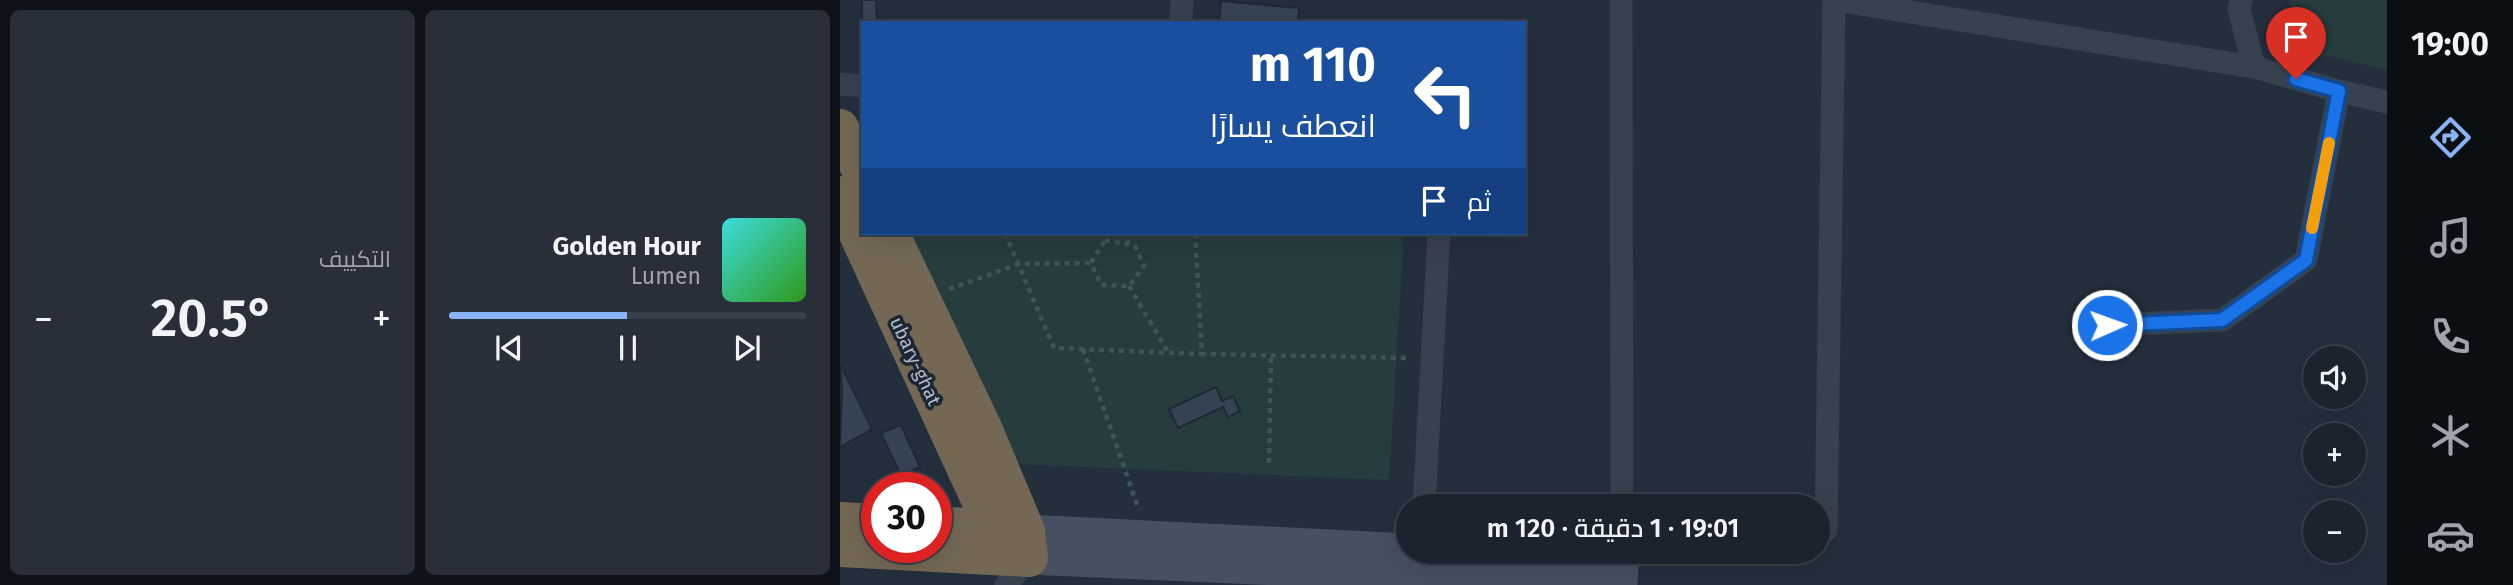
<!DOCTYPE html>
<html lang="ar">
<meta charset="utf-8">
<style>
:root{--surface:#1b232e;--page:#282f3a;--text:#f1f3f6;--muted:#a0a4aa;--line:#39404a;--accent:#8ab4f8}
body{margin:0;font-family:"Fira Sans",Cairo,sans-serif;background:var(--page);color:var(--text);direction:rtl;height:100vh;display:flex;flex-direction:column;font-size:26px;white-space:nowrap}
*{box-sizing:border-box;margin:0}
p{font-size:23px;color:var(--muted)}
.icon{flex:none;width:38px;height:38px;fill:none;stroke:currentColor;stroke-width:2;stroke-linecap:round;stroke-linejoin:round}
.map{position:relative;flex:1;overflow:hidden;direction:ltr}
.side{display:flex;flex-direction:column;gap:10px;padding:10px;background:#0f1319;width:840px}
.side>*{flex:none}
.banner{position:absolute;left:21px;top:21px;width:665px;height:214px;border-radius:0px;box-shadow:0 7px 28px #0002,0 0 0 2px var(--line);direction:rtl;background:#1a4fa0;color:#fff;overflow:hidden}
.buttons{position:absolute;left:1463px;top:346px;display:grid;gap:14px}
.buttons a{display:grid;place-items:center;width:63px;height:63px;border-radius:50%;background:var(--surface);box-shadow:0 7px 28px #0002,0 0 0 2px var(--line);font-size:35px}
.speed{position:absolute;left:21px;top:472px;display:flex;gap:14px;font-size:35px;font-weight:700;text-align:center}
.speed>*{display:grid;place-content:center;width:91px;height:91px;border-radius:50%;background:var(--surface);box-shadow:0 7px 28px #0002,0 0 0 2px var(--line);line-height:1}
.speed .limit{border:10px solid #d22;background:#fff;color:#111}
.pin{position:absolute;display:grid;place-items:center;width:60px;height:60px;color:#fff;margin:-72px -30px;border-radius:50% 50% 50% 0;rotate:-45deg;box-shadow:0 0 7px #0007}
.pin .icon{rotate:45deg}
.me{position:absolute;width:77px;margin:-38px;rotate:88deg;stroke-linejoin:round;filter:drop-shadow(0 0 5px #0008)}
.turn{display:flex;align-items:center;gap:24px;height:147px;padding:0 35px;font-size:32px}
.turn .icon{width:91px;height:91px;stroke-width:2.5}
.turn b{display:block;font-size:49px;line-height:60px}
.then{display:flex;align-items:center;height:66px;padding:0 35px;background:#0003;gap:14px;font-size:26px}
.big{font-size:52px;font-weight:600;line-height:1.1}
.side .widget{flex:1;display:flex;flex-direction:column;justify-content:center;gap:10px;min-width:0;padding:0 24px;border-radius:10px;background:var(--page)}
.song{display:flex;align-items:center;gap:21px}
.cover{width:84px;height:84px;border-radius:10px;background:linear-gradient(135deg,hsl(180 70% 55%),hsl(110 70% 35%))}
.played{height:7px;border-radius:4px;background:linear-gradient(90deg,var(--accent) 50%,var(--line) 50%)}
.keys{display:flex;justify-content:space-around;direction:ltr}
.heat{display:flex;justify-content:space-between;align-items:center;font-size:38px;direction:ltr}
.side .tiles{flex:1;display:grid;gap:10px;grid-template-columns:repeat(2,1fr)}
.trip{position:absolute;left:556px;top:494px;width:434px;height:70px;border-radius:35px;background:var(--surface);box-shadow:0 7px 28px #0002,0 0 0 2px var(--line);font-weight:600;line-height:70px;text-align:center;direction:rtl}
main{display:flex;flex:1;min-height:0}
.tabs{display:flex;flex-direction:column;width:126px;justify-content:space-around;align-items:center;background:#0b0e12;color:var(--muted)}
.tabs .icon{width:49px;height:49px}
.tabs .on{color:var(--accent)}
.tabs b{font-size:32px;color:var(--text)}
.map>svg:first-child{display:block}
.green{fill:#263c3f}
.building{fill:#364354;stroke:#1f2835;stroke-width:2}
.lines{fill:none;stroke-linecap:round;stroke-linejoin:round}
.path{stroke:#3f5557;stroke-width:4.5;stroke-dasharray:5 5;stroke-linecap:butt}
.street{stroke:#38414e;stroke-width:23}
.secondary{stroke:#465061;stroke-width:33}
.highway{stroke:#746855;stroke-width:38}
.route-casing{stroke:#114b97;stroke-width:18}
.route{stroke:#1a73e8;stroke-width:12}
.slow{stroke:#f59e0b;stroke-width:12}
.labels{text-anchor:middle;stroke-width:7;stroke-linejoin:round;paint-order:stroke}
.street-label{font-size:19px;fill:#b4bcc9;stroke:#1d2633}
</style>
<main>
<nav class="tabs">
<b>19:00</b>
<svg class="icon on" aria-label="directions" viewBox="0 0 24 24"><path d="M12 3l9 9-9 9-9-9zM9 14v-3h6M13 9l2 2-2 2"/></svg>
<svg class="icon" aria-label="music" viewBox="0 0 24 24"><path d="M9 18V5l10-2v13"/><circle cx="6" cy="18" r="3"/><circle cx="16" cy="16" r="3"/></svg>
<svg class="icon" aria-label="phone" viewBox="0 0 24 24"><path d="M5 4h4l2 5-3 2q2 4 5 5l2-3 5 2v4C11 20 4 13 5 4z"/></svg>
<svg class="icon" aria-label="climate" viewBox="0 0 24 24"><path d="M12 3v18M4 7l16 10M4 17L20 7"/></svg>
<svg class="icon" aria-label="car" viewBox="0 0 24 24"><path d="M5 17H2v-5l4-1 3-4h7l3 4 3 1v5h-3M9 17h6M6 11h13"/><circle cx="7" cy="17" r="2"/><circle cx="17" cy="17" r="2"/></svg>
</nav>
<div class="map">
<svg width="1547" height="585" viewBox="0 0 1547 585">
<rect width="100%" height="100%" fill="#242f3e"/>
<!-- green -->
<path class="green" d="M1451,0H1547V70L1442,45Z
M60,233H564L549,480L170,464Z"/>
<!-- building -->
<path class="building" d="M22,0H36L37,23H23L22,25Z
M381,1L459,8L458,23H379Z
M0,364L32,429L0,447L2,391Z
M376,387L382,401L393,396L400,411L388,417L383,407L338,428L329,409Z
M61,425L80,467L61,476L41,433Z"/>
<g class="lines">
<!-- path -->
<path class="path" d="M165,233L214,348L362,354
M355,233L362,354L570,358
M265,240L295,246L304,266L289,286L261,285L251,263Z
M286,244L294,233
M289,286L328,352
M109,289L179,264L251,263
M243,349L299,510
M429,463L431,356"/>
<!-- street -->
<path class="street" d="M781,0L782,506
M995,0L1414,67L1499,91L1547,102
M1401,0L1399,9L1414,67
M341,23L342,0
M0,84L23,86
M1267,325L1383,320L1466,260L1499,91
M584,506L599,233
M986,530L994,0
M166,585L189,558"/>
<!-- secondary -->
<path class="secondary" d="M186,531L569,550
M586,551L782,561L781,585
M189,558L781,584"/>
<!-- highway -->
<path class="highway" d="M0,128L23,175
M0,195L153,528V555
M0,521L37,523
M96,525L174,530
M0,548L189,558L186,531L143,428L50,233"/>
</g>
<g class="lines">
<!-- route casing -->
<g class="route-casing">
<path id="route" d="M1267,325L1382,320L1466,260L1499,91L1456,79"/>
</g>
<!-- route -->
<use href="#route" class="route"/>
<!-- slow -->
<path class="slow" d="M1472,228L1489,143"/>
</g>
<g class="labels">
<!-- street labels -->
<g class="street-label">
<text transform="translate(76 361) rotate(65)" y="7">ubary-ghat</text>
</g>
</g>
</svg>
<div class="buttons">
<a><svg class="icon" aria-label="sound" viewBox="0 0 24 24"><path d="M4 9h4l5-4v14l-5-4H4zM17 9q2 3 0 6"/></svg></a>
<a>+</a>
<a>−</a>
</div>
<div class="speed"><div class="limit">30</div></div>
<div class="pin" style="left:1456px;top:79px;background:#d93025"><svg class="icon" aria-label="arrive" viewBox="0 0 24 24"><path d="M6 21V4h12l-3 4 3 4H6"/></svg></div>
<svg class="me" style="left:1267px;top:325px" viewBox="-20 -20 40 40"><circle r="17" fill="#1a73e8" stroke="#fff" stroke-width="3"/><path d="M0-11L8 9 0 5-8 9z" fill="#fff"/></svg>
<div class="trip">19:01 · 1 دقيقة · 120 m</div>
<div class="banner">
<div class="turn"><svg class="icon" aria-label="left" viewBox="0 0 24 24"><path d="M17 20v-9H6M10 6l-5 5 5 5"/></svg><div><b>110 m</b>انعطف يسارًا</div></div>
<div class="then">ثم<svg class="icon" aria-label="arrive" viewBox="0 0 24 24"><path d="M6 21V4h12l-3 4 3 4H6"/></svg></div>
</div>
</div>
<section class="side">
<div class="tiles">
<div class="widget">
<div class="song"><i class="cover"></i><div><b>Golden Hour</b><p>Lumen</p></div></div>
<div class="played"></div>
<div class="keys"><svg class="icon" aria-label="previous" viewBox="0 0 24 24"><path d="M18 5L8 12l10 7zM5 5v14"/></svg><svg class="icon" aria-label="pause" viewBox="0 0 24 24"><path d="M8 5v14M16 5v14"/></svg><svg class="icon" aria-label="next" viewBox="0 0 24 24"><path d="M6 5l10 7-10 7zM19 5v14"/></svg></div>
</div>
<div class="widget"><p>التكييف</p>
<div class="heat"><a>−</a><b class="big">20.5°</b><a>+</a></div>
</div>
</div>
</section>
</main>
